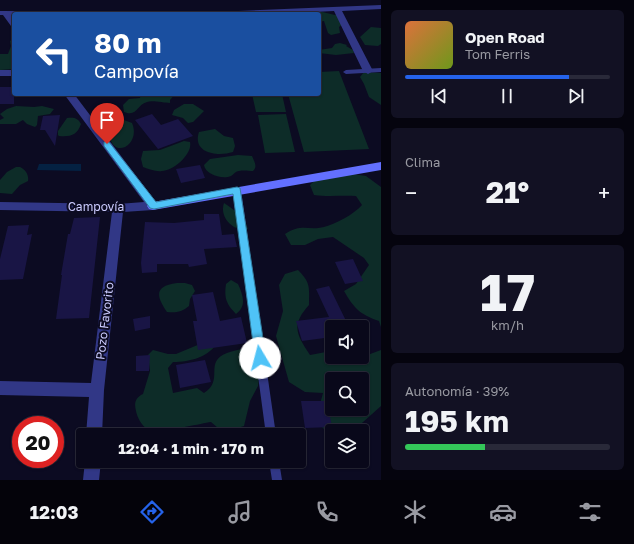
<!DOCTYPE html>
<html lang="es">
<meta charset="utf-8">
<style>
:root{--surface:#09081a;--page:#121123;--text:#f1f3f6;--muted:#999aa2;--line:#292939;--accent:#2563eb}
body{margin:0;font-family:"Golos Text",sans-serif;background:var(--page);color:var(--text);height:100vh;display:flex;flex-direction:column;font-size:15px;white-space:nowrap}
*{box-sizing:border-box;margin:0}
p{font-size:13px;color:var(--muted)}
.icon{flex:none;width:22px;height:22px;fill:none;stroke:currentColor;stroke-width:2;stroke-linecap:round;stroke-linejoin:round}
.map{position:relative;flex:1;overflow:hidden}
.panel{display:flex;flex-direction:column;gap:10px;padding:10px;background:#05040e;width:253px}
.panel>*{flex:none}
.guide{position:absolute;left:12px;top:12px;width:309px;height:84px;border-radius:4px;box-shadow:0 1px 3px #0004,0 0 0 1px var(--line);background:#1a4fa0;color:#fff;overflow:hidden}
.fabs{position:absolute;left:325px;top:320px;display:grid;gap:8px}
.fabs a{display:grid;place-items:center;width:44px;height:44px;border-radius:4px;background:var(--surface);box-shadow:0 1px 3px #0004,0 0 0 1px var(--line);font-size:20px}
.speed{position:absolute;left:12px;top:416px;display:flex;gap:8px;font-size:20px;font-weight:700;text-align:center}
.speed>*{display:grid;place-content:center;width:52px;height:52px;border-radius:50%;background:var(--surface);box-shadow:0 1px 3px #0004,0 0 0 1px var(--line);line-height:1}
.speed .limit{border:6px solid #d22;background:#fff;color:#111}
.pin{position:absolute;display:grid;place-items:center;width:34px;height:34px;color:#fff;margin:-41px -17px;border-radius:50% 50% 50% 0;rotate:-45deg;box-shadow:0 0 4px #0007}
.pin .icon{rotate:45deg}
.me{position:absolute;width:44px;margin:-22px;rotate:352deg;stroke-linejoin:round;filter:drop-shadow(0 0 3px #0008)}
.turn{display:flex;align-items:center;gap:14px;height:84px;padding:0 16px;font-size:18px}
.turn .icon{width:52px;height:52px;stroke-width:2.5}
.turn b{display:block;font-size:28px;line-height:34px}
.big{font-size:30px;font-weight:700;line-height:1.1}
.panel .widget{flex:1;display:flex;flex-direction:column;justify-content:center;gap:6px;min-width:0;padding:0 14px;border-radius:6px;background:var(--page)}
.panel .dial{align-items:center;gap:0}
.dial b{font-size:52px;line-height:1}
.song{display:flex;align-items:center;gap:12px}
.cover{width:48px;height:48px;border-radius:6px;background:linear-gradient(135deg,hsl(20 70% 55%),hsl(80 70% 35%))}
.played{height:4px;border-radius:2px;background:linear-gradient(90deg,var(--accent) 80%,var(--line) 80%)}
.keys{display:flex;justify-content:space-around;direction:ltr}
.heat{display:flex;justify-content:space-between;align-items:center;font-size:22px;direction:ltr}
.charge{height:6px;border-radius:3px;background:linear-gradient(90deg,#34c759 39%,var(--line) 0)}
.trip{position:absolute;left:76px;top:428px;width:230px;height:40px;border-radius:4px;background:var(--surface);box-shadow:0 1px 3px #0004,0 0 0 1px var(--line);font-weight:700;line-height:40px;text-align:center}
.menu{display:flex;height:64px;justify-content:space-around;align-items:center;background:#04030a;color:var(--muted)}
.menu .icon{width:28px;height:28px}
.menu .on{color:var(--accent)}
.menu b{font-size:18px;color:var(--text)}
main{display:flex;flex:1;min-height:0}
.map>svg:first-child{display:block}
.green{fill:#0d2c28;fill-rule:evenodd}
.water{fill:#042142}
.building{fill:#191545}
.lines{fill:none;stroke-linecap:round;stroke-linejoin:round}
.lane{fill:#313786;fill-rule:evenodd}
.street{fill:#313786;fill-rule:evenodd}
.secondary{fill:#6370ff;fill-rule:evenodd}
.route{fill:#4fc3f7;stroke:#337fa1}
.labels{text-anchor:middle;stroke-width:4;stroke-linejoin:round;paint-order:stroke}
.street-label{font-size:12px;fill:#ccf;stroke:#0c0b22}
</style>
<main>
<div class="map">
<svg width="381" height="480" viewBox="0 0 381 480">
<rect width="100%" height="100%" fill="#0c0b22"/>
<!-- green -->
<path class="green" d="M314,10L335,15L338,14L344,23L339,27L340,33L331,35L328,33L324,21L319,22V14H306Z
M371,27L381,28V44L378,46L365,45L360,37Z
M14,39V69L0,70V54H8L11,46L10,41Z
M340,43L347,45L346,46L353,50L354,53L336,55L319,53V50L332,48L335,44Z
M339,71L369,149L304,152L288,94H319V72Z
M364,72L381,73V105L369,97L364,84L360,77Z
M141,94H175L170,100V103C164,103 152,100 147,102C136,105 138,117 124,112L123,105L129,99L140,98Z
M252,94H282L286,112H256Z
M184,104H193L204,111L193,122L188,123L183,118L172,115L174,110Z
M16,106L34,107L42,106L54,109L50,114L38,116L37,125L35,127L27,124L23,120L16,124H0V120L4,118L0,114L7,109Z
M286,114L295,152L265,153L258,115Z
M67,118C74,117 78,118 81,124C77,135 71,137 59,136L58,135V131Z
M121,119L132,123C141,144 115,159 110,138L112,131L113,121Z
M215,129L224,136L233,138L235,146L233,152C217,157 192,153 199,132Z
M184,141L190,142C193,154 173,171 162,171C156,172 149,169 143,167L141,159L143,151L160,150Z
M238,155L252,156C254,161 258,167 253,171C249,171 244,170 239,171C236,171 234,174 231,176C222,180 205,174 204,165L210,159Z
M16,167H20C26,170 29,175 28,181L20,185L12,194L0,193V180L7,172Z
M353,174L366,176L381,187V327L379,321C359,314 354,308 344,291L356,284L369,265L364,258L333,237L318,239L305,245H291L285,234C302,223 308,231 324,227C336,224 354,214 362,205L356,196C342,195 329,197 314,195L310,185L317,178Z
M224,203C234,210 245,216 248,229C233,232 219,217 224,203Z
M298,270C311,283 309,287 309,305C291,325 296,334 310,355L326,352L339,361L354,360L381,350V406L353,431H332V437L321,426L319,408L323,393L305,392L289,382L276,336L283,311L279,285L285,274ZM332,379H362V409H332Z
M231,280L238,284C243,295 247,306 236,314C226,304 224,298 226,284Z
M177,283H185L192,285L195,291L190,299L189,306C182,312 176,313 167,312C156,296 154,286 177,283Z
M218,341C210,357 190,362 173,362L168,368L173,393L197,388L204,393C225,380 203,362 227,353C232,351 237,350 242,349L250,354L259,378L258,386L250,401L244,426L226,432L218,428L211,422C199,424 156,434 147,429C142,426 137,417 136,411C134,403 135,398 143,394L150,371L148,355L153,350L168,354H176L200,344Z"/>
<!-- water -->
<path class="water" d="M39,164H81V171L37,170Z"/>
<!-- building -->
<path class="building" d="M0,87H14V104H0Z
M152,114L161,125L178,119L193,136L158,149L135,120Z
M60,115L55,146L45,130H40L43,116Z
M200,165L205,178L181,183L176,169Z
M204,214H219L222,235L234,234L237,247L204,249L207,264L189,267L188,264H157V272L142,273L141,263L145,222L174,223L204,220Z
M100,217L89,318L56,319L62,275H61L68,234H70L74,218Z
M29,225L27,235L32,234L23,279L0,280V259L8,226Z
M353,259L363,281L345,284L335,262Z
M329,286L349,327H334L332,324V337L302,341L296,321L329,317L316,289Z
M213,292L220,321L241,317L247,343L198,350L193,321H197L192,295Z
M150,316V328L135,331L133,319Z
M150,355L149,371H136V356Z
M205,360L211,382L180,388L176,365Z
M301,401H327L332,427L305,428Z"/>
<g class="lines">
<!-- lane -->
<path class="lane" d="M381,68V72L346,74L343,72L346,70Z
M237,187L241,190L276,435H266L233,190Z
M269,461H279L282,480H272Z"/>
<!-- street -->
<path class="street" d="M381,5V9L342,11L373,71L368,74L363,71L334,11L272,14H14V15H11L14,19V26H11L3,15H0V11L215,12Z
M0,70H14V76H0Z
M64,94H74L159,206L157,209L153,210L123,212L104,390L102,435H86L89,397L0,395V381L91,383L112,212L0,210V202L118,204L144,202Z
M85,461H101L99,480H83Z"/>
<!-- secondary -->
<path class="secondary" d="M381,162V170L153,210L149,209L147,206L149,203L153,202Z"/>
</g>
<!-- route -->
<path class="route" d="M107,141L109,142L156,202L237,187L240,188L266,358L264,362L260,363L257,362L255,358L233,194L154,209L150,208L104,146V142Z"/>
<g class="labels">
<!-- street labels -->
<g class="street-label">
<text x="96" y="211">Campovía</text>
<text transform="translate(105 321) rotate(-83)" y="4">Pozo Favorito</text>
</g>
</g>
</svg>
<div class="fabs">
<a><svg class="icon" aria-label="sound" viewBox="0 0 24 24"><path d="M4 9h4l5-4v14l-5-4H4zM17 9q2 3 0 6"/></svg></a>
<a><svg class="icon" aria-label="search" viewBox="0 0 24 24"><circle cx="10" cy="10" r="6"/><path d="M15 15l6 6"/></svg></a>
<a><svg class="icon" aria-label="layers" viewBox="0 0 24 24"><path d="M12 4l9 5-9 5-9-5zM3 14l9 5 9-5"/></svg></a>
</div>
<div class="speed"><div class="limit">20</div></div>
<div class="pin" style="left:107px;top:144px;background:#d93025"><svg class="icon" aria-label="arrive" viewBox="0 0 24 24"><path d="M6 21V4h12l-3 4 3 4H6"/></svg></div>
<svg class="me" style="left:260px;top:358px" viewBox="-20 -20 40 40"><circle r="19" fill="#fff"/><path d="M0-13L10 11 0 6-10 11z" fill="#4fc3f7"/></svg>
<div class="trip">12:04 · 1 min · 170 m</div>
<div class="guide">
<div class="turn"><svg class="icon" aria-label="left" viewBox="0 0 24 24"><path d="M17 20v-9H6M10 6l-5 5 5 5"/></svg><div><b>80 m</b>Campovía</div></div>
</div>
</div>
<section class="panel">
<div class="widget">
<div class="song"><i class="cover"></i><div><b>Open Road</b><p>Tom Ferris</p></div></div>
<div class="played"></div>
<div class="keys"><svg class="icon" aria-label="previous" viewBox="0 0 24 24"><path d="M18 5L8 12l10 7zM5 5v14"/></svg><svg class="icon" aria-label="pause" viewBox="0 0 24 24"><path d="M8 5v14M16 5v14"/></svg><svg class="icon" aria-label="next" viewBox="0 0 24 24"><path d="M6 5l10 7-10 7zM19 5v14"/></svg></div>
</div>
<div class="widget"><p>Clima</p>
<div class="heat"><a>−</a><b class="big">21°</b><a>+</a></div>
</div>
<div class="widget dial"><b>17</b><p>km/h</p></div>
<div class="widget"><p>Autonomía · 39%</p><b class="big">195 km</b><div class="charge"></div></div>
</section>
</main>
<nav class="menu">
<b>12:03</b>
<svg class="icon on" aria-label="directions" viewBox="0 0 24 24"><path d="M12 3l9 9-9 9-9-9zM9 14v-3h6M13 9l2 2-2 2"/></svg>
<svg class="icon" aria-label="music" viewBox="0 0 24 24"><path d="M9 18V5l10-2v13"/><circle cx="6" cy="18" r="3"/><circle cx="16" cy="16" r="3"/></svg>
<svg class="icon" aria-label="phone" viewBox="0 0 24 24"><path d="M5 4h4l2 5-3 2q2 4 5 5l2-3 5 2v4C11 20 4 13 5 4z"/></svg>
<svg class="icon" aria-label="climate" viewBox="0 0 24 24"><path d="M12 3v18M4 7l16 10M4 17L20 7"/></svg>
<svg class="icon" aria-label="car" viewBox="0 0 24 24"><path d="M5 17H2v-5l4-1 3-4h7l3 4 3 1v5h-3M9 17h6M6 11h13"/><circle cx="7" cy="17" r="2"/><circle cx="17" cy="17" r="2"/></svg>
<svg class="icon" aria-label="filters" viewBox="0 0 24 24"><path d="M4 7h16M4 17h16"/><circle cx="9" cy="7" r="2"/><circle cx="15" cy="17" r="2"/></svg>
</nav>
